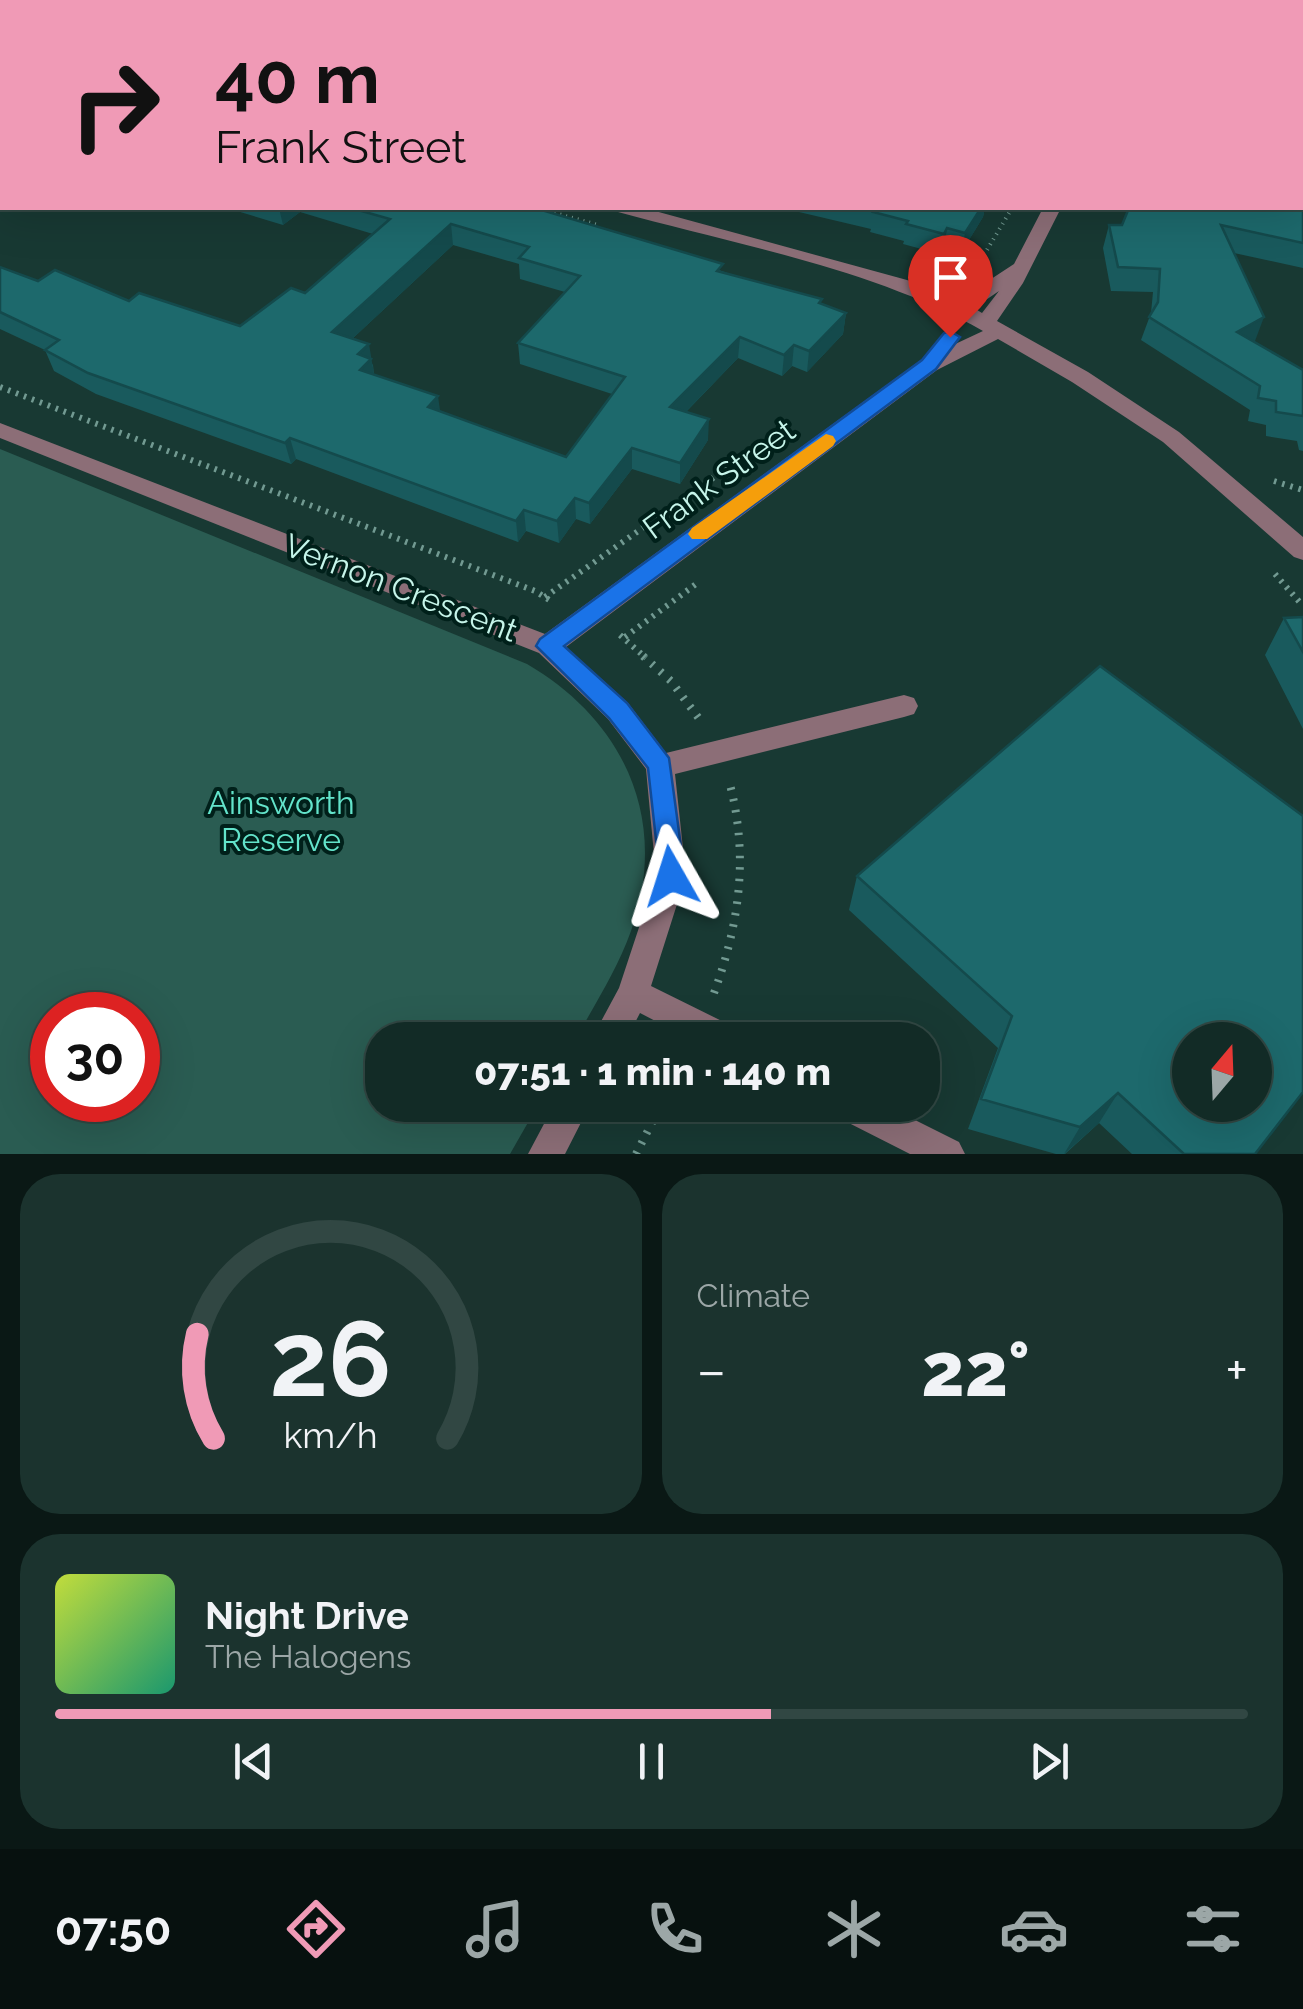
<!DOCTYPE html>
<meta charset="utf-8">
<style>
:root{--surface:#122b26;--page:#1b332e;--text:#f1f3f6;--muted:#9ca7a7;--line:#314743;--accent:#f09ab6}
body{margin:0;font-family:Raleway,sans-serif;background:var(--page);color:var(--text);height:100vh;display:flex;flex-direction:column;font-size:38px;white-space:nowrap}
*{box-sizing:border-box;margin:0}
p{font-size:32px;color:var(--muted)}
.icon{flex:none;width:55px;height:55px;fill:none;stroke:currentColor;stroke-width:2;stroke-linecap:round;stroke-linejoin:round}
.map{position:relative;height:1154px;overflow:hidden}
.details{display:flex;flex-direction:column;gap:20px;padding:20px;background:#0a1815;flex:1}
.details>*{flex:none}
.banner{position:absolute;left:0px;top:0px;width:1305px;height:210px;box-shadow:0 10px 40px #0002,0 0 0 2px var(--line);background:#f09ab6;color:#111;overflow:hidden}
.needle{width:65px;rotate:19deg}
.tools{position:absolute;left:1172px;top:1022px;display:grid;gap:20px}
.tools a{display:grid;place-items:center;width:100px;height:100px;border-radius:50%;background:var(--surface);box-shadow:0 10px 40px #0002,0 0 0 2px var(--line);font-size:50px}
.speed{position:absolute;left:30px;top:992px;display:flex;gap:20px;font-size:50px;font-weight:700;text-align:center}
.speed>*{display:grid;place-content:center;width:130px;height:130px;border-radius:50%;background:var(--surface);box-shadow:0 10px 40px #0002,0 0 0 2px var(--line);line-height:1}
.speed .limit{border:15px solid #d22;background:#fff;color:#111}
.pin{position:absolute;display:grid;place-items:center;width:85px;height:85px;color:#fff;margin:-102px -42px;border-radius:50% 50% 50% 0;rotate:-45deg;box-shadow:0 0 10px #0007}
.pin .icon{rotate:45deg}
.me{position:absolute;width:110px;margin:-55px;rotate:354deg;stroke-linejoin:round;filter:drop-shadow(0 0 8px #0008)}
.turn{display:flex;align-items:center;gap:35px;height:210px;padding:0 50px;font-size:45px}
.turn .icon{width:130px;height:130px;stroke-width:2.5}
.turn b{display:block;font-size:70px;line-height:85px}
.big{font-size:75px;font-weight:800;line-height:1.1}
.details .card{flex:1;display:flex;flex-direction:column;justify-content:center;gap:15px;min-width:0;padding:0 35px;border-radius:40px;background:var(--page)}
.details .dial{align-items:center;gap:0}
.dial svg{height:260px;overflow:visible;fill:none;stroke:var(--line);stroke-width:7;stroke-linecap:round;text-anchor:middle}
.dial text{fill:var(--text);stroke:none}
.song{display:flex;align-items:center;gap:30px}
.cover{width:120px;height:120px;border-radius:15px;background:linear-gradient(135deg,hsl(70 70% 55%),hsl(160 70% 35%))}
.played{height:10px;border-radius:5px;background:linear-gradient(90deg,var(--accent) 60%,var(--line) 60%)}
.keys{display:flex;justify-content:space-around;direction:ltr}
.heat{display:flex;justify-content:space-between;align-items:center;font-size:55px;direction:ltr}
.details .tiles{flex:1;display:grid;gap:20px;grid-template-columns:1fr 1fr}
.card:last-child{grid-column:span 2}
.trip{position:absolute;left:365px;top:1022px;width:575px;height:100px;border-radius:40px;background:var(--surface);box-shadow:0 10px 40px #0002,0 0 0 2px var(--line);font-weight:800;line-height:100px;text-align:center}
.dock{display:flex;height:160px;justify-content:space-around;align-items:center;background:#07110f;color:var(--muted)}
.dock .icon{width:70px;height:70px}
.dock .active{color:var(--accent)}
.dock b{font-size:45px;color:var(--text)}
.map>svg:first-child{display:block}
.green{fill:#2a5c52;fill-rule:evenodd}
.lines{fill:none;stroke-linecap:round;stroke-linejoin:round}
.path-far2{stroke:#729a92;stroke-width:4;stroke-dasharray:1 5;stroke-linecap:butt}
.path-far1{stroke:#729a92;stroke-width:6;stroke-dasharray:2.5 6;stroke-linecap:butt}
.path{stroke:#729a92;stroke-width:8;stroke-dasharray:2.5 9;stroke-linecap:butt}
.minor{fill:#8c6e77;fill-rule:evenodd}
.wall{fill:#195a5d;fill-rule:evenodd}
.shaded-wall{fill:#144a4c}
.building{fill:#1d696c;stroke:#144a4c;stroke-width:2.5;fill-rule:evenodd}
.route{fill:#1a73e8;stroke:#114b97;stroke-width:2.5}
.slow{fill:#f59e0b}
.labels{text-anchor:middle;stroke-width:8;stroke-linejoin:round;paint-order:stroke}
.street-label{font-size:32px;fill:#c6f5ea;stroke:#00201a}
.park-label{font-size:32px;fill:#63e4cb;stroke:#00201a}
</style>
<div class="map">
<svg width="1303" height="1154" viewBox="0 0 1303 1154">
<rect width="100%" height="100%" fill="#183933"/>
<!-- green -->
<path class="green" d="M0,449L527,664C625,721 670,821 631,931C617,970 595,1004 575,1040H382V1105H538L510,1154H0ZM52,1015H138V1100H52Z"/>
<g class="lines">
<!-- path-far2 -->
<path class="path-far2" d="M160,2L165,0
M224,2L229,0
M537,208L598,225
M984,255L1012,208"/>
<!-- path-far1 -->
<path class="path-far1" d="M0,387L535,591L551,601
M1274,481L1303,490
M1275,574L1303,606
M545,597L730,466
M620,635L646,658
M625,637L696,584"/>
<!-- path -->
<path class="path" d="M643,656L671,681L700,720
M714,993C740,922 749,854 729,781
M636,1154L661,1105"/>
<!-- minor -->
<path class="minor" d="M0,63H2V73H0Z
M616,208H644L907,280L959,300L1014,264L1043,208H1061L1023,283L997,321L1088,372L1179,432L1303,537V560L1294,557L1163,442L1072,382L998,339L937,370L566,647L628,703L666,753L904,695L914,698L918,706L914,714L904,717L675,774L686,876L651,986L738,1029L743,1040H692L640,1013L626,1040H591L619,988L656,876L646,769L608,719L539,653L0,438V423L545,634L921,360L983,331C875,269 738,245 618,212ZM999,291L982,313L974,308Z
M554,1105H590L565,1154H528Z
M832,1105H885L959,1142L965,1154H910L837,1117Z"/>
</g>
<!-- wall -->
<path class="wall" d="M47,0H136L132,2H50Z
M1303,203V268L1234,253L1255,341L1253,342L1303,370V451L1299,450L1297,441L1266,436V425L1248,421L1250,410L1141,340L1151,313L1153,292L1111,291L1103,248L1109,225H1122Z
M227,208H535L846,313L843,334L807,372L792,366L782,376L738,358L686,412L708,440L680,484L632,469L590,524L576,519L559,543L526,531L518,542L296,459L291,464L96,394L54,371L45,350L0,329V267L38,281L240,326L305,293L373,234L300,212L283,225ZM453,245L519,264L520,279L565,292L518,343L520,364L612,394L566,457L440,411L374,375L373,365L352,339Z
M782,208H985L983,217L961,253L944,249L940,254L903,244L904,241L870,232L871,229Z
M1303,617V729L1265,655L1284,618Z
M857,876L1255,1154H1132L1099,1123L1065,1154H1056L968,1129L998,1048L849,910Z"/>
<!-- shaded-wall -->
<path class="shaded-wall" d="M104,0H136L132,2H102Z
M598,0H621L618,2H595Z
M279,208H299L300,212L283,225Z
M981,208H985L983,217L961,253L965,233Z
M451,224L453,245L337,353L332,332Z
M947,228L944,249L940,254L944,234Z
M846,313L843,334L807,372L809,351Z
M1264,317L1255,341L1228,356L1237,332Z
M740,337L738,358L670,428V407Z
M369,344L375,380L364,391L358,354Z
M794,345L792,366L782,376L784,355Z
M438,396L441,417L428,407Z
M709,419L708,440L680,484V463Z
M290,438L296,459L291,464L285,443Z
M632,448V469L590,524L589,503Z
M575,498L576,519L559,543L557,521Z
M524,510L526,531L518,542L516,521Z
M1118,1093L1099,1123L1064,1154L1080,1127Z"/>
<!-- building -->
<path class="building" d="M526,0H598L595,2H523Z
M726,0H816L814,2H724Z
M1002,0H1095L1093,2H1000Z
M1218,0H1303V91L1302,2H1217Z
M1303,203V243L1221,225L1264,317L1237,332L1303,370V416L1276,412V401L1258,398L1260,386L1149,317L1158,302L1160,269L1118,267L1109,225H1122L1129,208H1302Z
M351,208H535L723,264L717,271L822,299L819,303L846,313L809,351L794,345L784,355L740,337L670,407L709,419L680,463L632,448L589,503L575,498L557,521L524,510L516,521L290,438L285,443L88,373L45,350L59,340L0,312V267L38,281L55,270L129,301L139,293L240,326L291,288L305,293L390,219ZM451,224L529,247L519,258L580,276L518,343L625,377L566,457L428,407L438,396L360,370L371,359L358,354L369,344L332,332Z
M870,208H981L965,233L947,228L944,234L906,224L908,221L873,212L875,209Z
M1303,617V652L1284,618Z
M1100,666L1303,816V1092L1255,1154H1184L1118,1093L1080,1127L981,1099L1012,1016L857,876ZM1190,1040H1255V1105H1190Z"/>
<!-- route -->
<path class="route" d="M950,331L960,337L936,369L564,646L627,703L669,758L685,876L681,885L671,888L661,885L648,768L609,718L536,646L540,639L922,360L944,333Z"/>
<!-- slow -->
<path class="slow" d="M826,434L833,436L836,441L833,446L707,539H692L688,534L692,528Z"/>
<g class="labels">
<!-- street labels -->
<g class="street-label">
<text transform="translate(719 479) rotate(-36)" y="11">Frank Street</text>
<text transform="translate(401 588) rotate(21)" y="11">Vernon Crescent</text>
</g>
<!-- park labels -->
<g class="park-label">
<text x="281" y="814">Ainsworth<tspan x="281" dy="37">Reserve</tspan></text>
</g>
</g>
</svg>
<div class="tools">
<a><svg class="needle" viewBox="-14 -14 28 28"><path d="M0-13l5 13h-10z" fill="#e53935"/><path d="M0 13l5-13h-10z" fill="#9ca7a7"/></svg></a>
</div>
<div class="speed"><div class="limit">30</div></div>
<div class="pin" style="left:950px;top:337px;background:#d93025"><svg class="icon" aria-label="arrive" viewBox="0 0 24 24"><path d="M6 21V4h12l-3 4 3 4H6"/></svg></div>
<svg class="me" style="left:671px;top:876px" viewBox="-20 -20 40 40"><path d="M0-17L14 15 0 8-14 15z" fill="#1a73e8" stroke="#fff" stroke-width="4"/></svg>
<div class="trip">07:51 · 1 min · 140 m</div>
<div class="banner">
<div class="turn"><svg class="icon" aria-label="right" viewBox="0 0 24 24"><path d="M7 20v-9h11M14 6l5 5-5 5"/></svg><div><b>40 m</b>Frank Street</div></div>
</div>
</div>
<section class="details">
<div class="tiles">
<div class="card dial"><svg viewBox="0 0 100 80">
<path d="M14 69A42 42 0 1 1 86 69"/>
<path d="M14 69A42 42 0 0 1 9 37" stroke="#f09ab6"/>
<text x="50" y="56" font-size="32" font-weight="700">26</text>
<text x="50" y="72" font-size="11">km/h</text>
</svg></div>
<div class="card"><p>Climate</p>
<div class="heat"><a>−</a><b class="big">22°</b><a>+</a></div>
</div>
<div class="card">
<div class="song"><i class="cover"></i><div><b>Night Drive</b><p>The Halogens</p></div></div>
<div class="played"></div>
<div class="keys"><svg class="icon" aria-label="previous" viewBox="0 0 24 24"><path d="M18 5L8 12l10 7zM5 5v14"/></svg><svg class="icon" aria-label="pause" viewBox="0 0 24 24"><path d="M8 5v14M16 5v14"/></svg><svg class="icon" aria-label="next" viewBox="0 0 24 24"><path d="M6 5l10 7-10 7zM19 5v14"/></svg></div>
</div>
</div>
</section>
<nav class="dock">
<b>07:50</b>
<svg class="icon active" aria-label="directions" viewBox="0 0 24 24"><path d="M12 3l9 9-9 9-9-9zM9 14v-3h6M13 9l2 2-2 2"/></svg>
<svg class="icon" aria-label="music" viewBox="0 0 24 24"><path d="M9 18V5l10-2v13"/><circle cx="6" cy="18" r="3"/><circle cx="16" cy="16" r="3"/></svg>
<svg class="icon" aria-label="phone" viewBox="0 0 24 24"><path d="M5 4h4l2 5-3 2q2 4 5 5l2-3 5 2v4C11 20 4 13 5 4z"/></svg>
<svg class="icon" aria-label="climate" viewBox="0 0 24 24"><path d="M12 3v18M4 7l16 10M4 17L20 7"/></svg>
<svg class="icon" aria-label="car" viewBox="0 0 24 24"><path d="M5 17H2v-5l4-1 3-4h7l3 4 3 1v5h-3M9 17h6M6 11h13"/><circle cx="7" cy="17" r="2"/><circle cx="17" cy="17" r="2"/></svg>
<svg class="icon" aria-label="filters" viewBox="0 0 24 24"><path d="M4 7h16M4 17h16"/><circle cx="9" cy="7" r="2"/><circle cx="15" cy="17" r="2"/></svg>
</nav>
